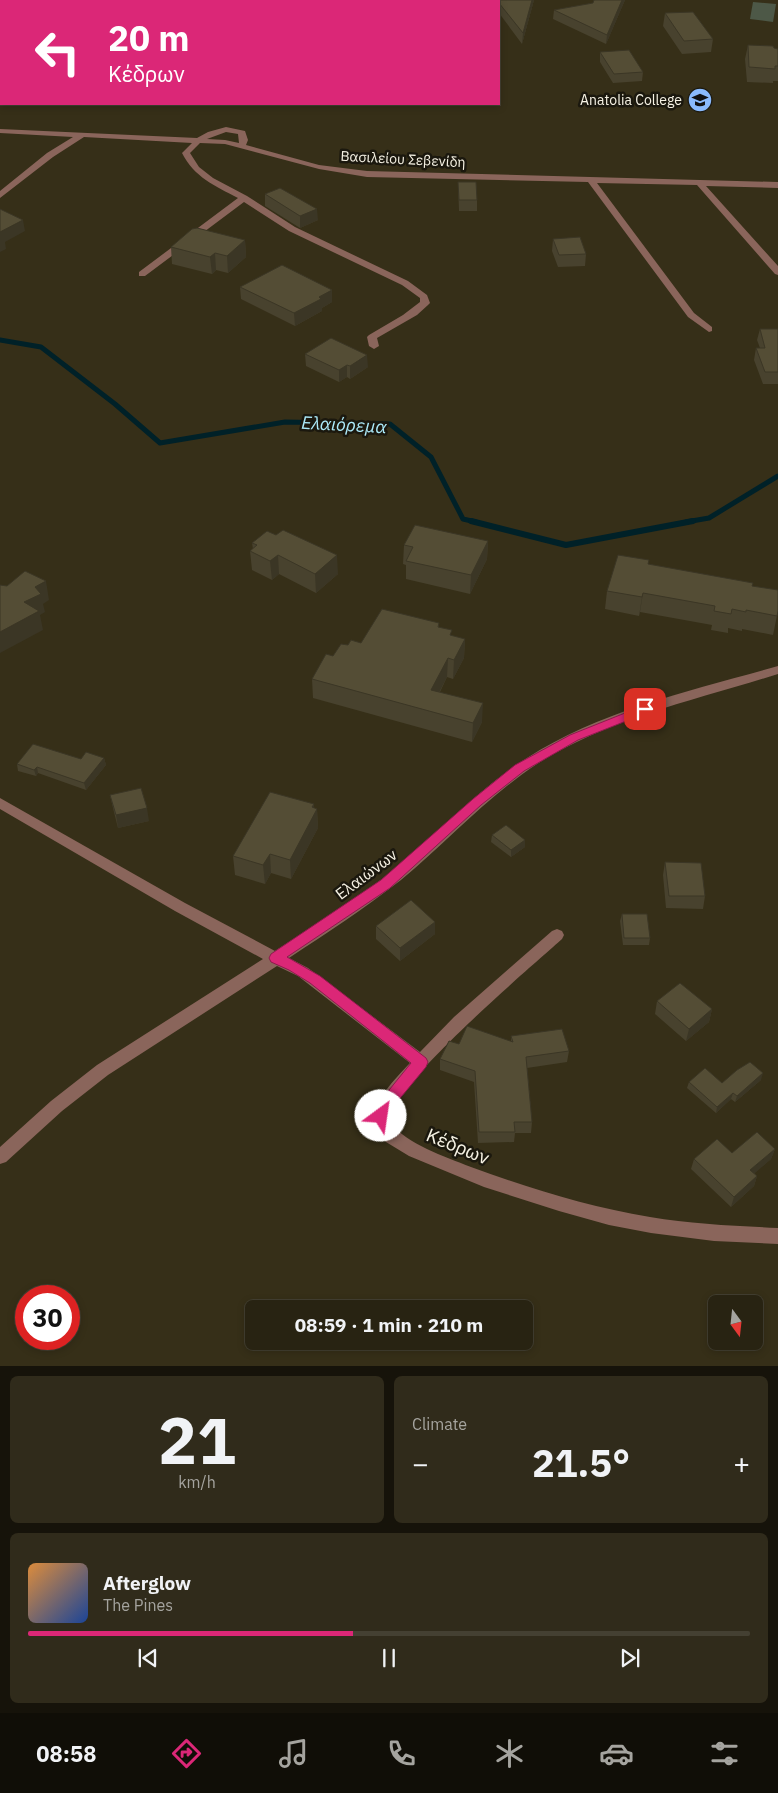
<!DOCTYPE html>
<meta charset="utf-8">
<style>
:root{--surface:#282312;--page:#302b1b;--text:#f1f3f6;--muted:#a5a49f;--line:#444032;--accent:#db2777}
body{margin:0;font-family:"IBM Plex Sans",sans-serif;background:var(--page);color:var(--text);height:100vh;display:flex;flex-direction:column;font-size:19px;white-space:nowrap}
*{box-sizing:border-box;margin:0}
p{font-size:16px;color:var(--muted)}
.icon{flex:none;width:28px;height:28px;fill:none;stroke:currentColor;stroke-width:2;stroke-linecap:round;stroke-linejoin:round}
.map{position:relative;height:1366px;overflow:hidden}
.details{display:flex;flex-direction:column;gap:10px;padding:10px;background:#16130a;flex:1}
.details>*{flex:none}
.banner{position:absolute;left:0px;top:0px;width:500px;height:105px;box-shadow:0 2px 8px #0003,0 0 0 1px var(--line);background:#db2777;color:#fff;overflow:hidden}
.needle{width:32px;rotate:165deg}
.tools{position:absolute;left:708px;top:1295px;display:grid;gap:10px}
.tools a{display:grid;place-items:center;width:55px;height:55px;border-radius:8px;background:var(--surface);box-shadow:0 2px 8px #0003,0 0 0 1px var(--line);font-size:25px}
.speed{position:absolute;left:15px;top:1285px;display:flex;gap:10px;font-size:25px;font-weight:700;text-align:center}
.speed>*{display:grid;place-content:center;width:65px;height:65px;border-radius:50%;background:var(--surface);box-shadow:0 2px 8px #0003,0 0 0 1px var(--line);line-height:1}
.speed .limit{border:8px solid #d22;background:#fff;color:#111}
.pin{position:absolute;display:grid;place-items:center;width:42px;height:42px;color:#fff;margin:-21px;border-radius:10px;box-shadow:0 2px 8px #0006}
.me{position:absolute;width:55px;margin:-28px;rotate:31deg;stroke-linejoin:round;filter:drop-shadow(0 0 4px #0008)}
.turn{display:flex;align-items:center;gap:18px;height:105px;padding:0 25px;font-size:22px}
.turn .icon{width:65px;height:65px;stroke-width:2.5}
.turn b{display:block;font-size:35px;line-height:42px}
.big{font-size:38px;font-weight:700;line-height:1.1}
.details .tile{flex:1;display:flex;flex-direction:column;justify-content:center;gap:8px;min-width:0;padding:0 18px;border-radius:8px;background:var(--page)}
.details .dial{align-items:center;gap:0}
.dial b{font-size:65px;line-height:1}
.song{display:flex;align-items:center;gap:15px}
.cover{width:60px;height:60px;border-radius:8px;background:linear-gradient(135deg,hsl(30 70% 55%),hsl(220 70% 35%))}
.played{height:5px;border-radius:2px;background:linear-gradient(90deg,var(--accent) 45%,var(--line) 45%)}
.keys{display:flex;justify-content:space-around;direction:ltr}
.heat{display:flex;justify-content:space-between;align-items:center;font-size:28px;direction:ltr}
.details .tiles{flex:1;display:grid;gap:10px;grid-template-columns:1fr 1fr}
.tile:last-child{grid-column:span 2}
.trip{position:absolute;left:245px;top:1300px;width:288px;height:50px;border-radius:8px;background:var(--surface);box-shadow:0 2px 8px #0003,0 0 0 1px var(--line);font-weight:700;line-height:50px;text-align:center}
.tab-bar{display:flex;height:80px;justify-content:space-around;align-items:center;background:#100e07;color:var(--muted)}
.tab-bar .icon{width:35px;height:35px}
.tab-bar .on{color:var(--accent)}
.tab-bar b{font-size:22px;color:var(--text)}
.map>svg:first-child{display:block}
.green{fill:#4d5847}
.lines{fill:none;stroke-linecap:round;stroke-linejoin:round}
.stream-far1{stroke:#002128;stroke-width:5}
.stream{stroke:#002128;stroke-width:6}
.minor{fill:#8a655b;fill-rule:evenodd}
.wall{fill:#48422e}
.shaded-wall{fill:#3b3625}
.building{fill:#544d35;stroke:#3b3625}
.route{fill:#db2777;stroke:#8e194d}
.labels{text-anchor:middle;stroke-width:5;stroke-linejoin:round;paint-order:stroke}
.far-poi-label{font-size:14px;fill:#f6f2e4;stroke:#1b180e;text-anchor:end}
.far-street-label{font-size:14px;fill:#f6f2e4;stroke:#1b180e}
.street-label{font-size:16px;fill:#f6f2e4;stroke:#1b180e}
.water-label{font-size:18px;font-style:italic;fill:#aceaf9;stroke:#1b180e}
.near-street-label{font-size:19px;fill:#f6f2e4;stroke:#1b180e}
</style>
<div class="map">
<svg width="778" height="1366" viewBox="0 0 778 1366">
<rect width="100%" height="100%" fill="#362f18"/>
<!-- green -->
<path class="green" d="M753,2L776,4L773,22L750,19Z"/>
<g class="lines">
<!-- stream-far1 -->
<path class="stream-far1" d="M0,340L41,347L115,404L160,443L285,422L390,424L431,457L463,519L476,522
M686,522L709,518L778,476"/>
<!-- stream -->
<path class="stream" d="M471,521L566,545L693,521"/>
<!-- minor -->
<path class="minor" d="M226,127L245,131L248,140L246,145L319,165L367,171L778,182V188L706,186L778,266V275L775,274L697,185L597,183L694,313L712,327V331L709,332L688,317L588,182L367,177L319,169L225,144L200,143L190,153L199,167L213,178L247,196L295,227L408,281L427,295L430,303L428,305L417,315L377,338L379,346L374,349L369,346L367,337L369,335L403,315L420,302V298L402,285L289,231L244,202L145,276H139V272L238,198C215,186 194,177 182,153L192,143L84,137L53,157L0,198V191L47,153L73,137L0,133V129L197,138L208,132ZM226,132L238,134L239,143L225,140L207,139Z
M778,666V674C696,700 610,718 537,764C487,797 447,842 401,880C365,908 327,933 289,958L308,968L420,1052L454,1017L552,931L557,929L562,931L564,935L562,939C531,967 389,1087 389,1122C409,1145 443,1156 471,1167C529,1188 589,1207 650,1217C692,1224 735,1226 778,1228V1244L714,1241L651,1233L609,1225L559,1211L484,1187L409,1156L386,1142L373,1124C373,1100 395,1079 410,1063L298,976L277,966L108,1075L62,1111L6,1162L0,1164V1147L51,1101L97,1065L263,959L175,911L0,809V798L185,903L275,951C314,926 354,901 391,872C437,835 477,790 527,758C601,710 694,690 778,666Z"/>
</g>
<!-- wall -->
<path class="wall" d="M488,0H534L522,44L499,13V1H489Z
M594,0H625L606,44L553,19L554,10L593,3Z
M665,13L713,39L711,52L682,54L663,26Z
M748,45L778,49V81H773V83L747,82L745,59Z
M600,52L643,72L642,81L613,83L600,62Z
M458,182L477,200V211H459Z
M265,194L318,220L300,228L265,206Z
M553,239L586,254L585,266L558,267L552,251Z
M245,240L246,257L228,273L216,270L212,274L172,264L171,247Z
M240,287L332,290V302L322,308V311L295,326L241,299Z
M760,329H778V384H763L754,360L756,348H760L757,340Z
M305,354L368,367L350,379L347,377L339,382L306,366Z
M488,541L487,559L470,594L406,579V565L403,564L404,545Z
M252,543L338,574L316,593L279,574L272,580L252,570L250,551L253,549Z
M648,564L752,586L778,611L773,635L742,629V631L728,628V633L711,630L712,625L640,612L639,616L605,609L607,591Z
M439,623V627L452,636L465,639L464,658L453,679L447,677L440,692L482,722L472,742L313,698L312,679L333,656L361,643Z
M104,758L106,765L86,790L38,773L36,776L18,771L17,764L81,759Z
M110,795L149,821L118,828L113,808Z
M314,804V808L317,809L318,828L291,879L271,873L265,884L235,875L233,856Z
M492,835L525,840V847L511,857L491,842Z
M665,862L705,896L703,909L666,908L663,875Z
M622,914L650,938L649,945H623L620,921Z
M435,922V934L400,961L376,939V926Z
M657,1001L712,1009L709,1022L686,1041L655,1014Z
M511,1036L569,1051L567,1062L527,1068L532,1122L531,1133H515L514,1142L478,1143L474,1082L440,1070V1059L459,1044L511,1041Z
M761,1080L735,1102L731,1099L716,1113L687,1088L689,1082L722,1083Z
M775,1149L771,1159L754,1173L757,1176L754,1186L731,1207L691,1169L694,1159L732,1153Z"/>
<!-- shaded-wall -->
<path class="shaded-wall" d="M532,0H534L522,44L523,33Z
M622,0H625L606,44L607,35Z
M317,209L318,220L300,228V216Z
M23,220L25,231L5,242L6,249L0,252V232Z
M245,240L246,257L228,273L227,256Z
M215,253L216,270L212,274L210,257Z
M332,290V302L322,308V311L295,326L294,313L319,297Z
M367,355L368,367L350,379V366Z
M347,365V377L339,382V370Z
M488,541L487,559L470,594L471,575Z
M278,555L279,574L272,580L270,561Z
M337,555L338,574L316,593L315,574Z
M46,581L49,600L43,604L45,612L40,615L43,630L0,653V632L35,587Z
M643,593L640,612L639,616L642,597Z
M465,639L464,658L453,679L454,660Z
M448,658L447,677L431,708V690Z
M483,703L482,722L472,742L473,723Z
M104,758L106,765L86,790L84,783Z
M37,767L38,773L36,776L34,770Z
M314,804V814L317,809L318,828L291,879L290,860Z
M147,808L149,821L118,828L116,815Z
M525,840V847L511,857V850Z
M270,854L271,873L265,884L263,865Z
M435,922V934L400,961V948Z
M712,1009L709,1022L686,1041L689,1029Z
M763,1073L761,1080L735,1102L737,1096Z
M733,1093L731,1099L716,1113L717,1107Z
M775,1149L771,1159L747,1180L750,1170Z
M757,1176L754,1186L731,1207L734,1197Z"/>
<!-- building -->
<path class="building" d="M497,0H532L523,33L499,3V1Z
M594,0H622L607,35L554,10L593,3Z
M693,12L713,39L684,41L665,13Z
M748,45L773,46L774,48L778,49V66H775V69L749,67Z
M629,50L643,72L614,74L600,52Z
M458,182H476L477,200H459Z
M280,188L317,209L300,216L265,194Z
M0,209L23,220L0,232Z
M197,228L245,240L227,256L215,253L210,257L171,247L192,229Z
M580,237L586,254L559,255L553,239Z
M282,265L332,290L319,297L321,299L294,313L240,287Z
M760,329H778V372H765L756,348H765Z
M331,338L367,355L350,366L347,365L339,370L305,354Z
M415,525L488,541L471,575L406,561L413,547L404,545Z
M283,530L337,555L315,574L278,555L270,561L250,551L257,545L252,543L267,531L276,535Z
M618,555L649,560L648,564L753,583L752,586L778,590V611L777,616L746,610V612L732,609L731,614L714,611L715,606L643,593L642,597L607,591Z
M25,571L46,581L35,587L41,594L24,602L39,611L0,632V585L7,586Z
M382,609L439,623L438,627L452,630L450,635L465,639L454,660L448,658L431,690L483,703L473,723L312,679L326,654L333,656L341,644L348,645L351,640L361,643Z
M33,744L81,759L86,752L104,758L84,783L37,767L34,770L17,764Z
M141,788L147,808L116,815L110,795Z
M270,792L314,804L312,807L317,809L290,860L270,854L263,865L233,856Z
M506,825L525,840L511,850L492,835Z
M665,862L701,863L705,896H669Z
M411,900L435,922L400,948L376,926Z
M622,914H647L650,938H624Z
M680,983L712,1009L689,1029L657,1001Z
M467,1026L513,1042L511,1036L562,1029L569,1051L526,1057L532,1122H514L515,1132H479L475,1071L440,1059L449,1041L459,1044Z
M750,1062L763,1073L737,1096L733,1093L717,1107L689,1082L705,1068L722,1083L737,1070Z
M757,1132L775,1149L750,1170L757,1176L734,1197L694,1159L717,1139L732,1153Z"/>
<!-- route -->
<path class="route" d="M645,705L649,706L650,709L649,712L578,740L524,771L481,805L390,888L287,957L320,976L426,1058L428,1062L426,1067L392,1108L386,1120L381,1122L376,1120L374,1116L381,1100L411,1063L310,983L289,970L271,962L269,958L271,954L381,880L473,799L515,765L570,735Z"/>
<!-- icons -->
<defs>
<g id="school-disc" transform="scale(1.25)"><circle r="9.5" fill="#8abafc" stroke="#1b180e"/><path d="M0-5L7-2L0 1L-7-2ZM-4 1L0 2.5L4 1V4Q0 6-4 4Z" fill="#111"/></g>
</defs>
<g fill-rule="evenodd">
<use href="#school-disc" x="700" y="100"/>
</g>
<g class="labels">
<!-- far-poi labels -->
<g class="far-poi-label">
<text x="682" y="105">Anatolia College</text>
</g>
<!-- far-street labels -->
<g class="far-street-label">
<text transform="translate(403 159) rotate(3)" y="5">Βασιλείου Σεβενίδη</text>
</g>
<!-- street labels -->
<g class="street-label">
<text transform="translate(366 874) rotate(-37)" y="6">Ελαιώνων</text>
</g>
<!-- water labels -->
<g class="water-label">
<text transform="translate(344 425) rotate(3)" y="6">Ελαιόρεμα</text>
</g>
<!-- near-street labels -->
<g class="near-street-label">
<text transform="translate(458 1146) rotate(22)" y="7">Κέδρων</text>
</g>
</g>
</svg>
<div class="tools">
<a><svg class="needle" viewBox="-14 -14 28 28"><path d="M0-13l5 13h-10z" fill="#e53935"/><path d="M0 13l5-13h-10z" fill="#a5a49f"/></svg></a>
</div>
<div class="speed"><div class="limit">30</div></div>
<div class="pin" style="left:645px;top:709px;background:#d93025"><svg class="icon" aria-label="arrive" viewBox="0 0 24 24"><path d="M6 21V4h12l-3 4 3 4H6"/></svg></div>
<svg class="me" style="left:381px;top:1116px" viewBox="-20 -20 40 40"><circle r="19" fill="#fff"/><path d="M0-13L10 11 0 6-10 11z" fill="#db2777"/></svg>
<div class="trip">08:59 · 1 min · 210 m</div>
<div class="banner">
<div class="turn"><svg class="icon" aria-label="left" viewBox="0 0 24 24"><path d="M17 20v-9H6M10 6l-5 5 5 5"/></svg><div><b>20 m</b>Κέδρων</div></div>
</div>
</div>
<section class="details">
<div class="tiles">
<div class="tile dial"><b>21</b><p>km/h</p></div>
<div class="tile"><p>Climate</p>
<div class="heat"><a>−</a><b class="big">21.5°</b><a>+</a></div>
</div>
<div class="tile">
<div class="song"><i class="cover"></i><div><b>Afterglow</b><p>The Pines</p></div></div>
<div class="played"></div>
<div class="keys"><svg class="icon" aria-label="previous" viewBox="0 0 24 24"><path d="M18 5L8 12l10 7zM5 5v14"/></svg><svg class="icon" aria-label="pause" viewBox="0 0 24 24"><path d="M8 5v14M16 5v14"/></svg><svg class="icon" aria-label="next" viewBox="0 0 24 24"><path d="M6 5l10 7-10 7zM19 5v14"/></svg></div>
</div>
</div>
</section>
<nav class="tab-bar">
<b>08:58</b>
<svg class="icon on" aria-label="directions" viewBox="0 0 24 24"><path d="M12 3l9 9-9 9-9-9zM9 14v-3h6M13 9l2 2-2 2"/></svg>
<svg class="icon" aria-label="music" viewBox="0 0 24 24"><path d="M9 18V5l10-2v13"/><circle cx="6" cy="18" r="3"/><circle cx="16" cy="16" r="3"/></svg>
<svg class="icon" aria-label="phone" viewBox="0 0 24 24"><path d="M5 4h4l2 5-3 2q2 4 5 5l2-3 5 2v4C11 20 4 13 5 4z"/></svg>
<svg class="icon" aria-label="climate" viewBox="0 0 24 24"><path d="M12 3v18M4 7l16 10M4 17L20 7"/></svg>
<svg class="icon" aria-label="car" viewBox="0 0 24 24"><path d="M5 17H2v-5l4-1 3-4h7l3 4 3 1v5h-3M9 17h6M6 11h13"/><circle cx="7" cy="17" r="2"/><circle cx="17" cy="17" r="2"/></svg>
<svg class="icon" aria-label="filters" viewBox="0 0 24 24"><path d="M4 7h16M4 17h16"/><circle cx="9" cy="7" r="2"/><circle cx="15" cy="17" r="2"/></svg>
</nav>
